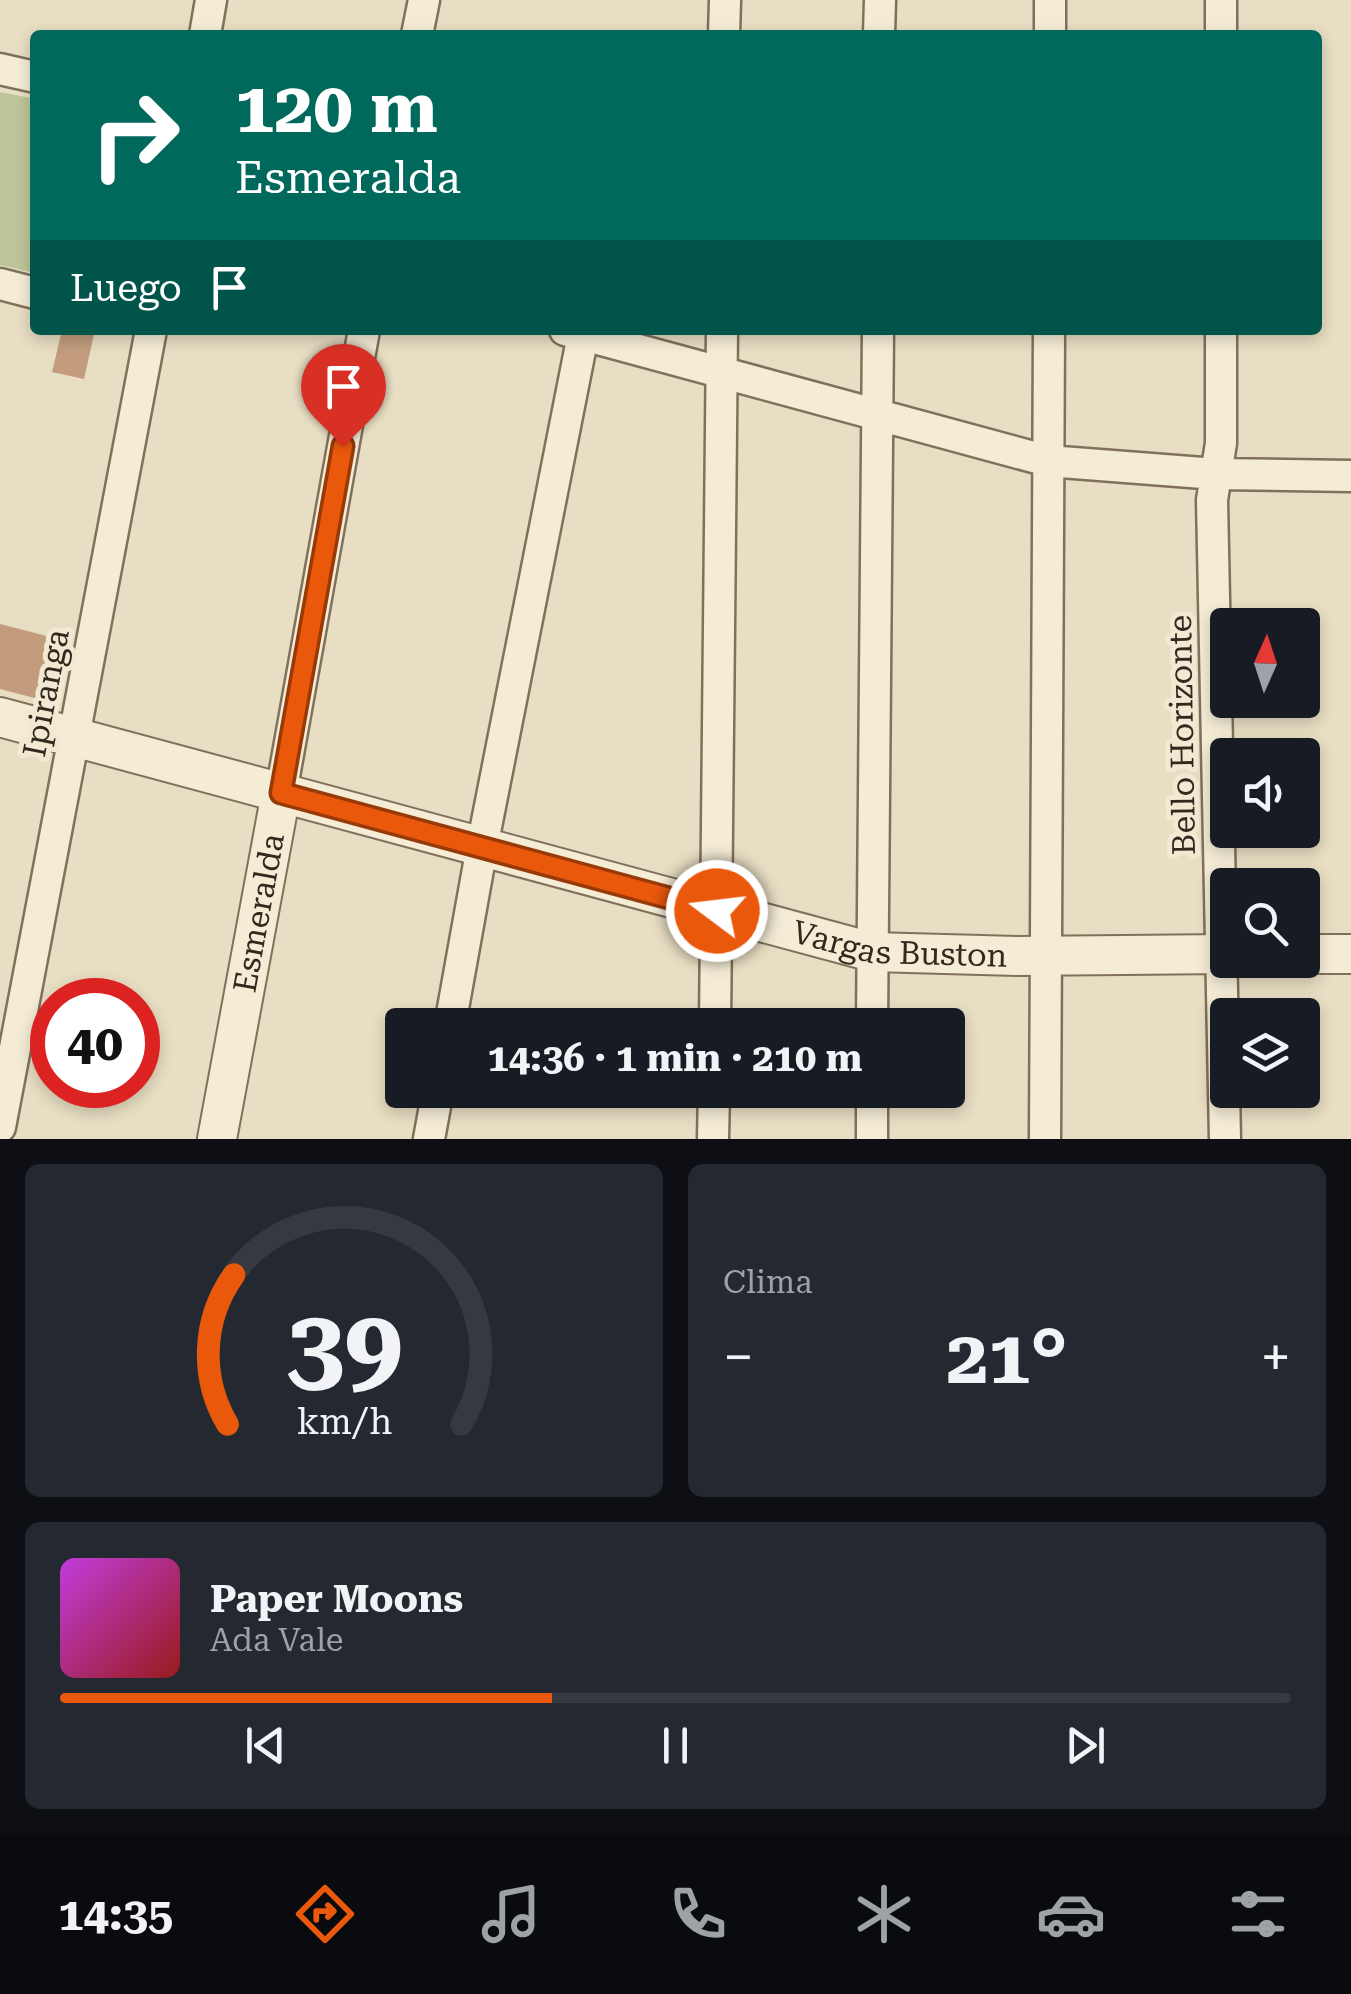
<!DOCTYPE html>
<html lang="es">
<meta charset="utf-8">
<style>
:root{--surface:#171b24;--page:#242831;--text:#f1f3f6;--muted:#9ea1a6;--line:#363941;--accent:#ea580c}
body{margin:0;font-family:"Roboto Serif",serif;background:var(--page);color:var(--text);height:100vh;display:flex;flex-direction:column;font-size:38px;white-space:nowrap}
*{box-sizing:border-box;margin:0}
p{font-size:32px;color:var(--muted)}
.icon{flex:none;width:55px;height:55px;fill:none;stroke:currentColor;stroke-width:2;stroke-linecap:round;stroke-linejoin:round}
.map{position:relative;height:1139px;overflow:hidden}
.sheet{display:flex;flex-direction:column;gap:25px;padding:25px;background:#0d0f14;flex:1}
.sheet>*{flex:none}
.hud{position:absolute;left:30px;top:30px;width:1292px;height:305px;border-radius:10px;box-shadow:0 5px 15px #0003;background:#00695c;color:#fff;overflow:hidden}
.needle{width:65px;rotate:3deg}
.controls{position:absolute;left:1210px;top:608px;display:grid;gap:20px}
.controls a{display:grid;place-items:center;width:110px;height:110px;border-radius:10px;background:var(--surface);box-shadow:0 5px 15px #0003;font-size:50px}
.speed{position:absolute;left:30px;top:978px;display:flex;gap:20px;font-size:50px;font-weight:700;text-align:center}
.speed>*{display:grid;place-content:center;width:130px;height:130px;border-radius:50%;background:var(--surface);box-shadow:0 5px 15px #0003;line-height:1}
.speed .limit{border:15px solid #d22;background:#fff;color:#111}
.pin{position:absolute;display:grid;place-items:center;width:85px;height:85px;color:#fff;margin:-102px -42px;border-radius:50% 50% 50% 0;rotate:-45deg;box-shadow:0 0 10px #0007}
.pin .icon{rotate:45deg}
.me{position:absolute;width:110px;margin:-55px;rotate:285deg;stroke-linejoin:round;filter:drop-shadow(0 0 8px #0008)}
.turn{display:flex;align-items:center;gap:35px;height:210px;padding:0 40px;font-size:45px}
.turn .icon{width:130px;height:130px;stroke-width:2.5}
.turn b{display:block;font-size:70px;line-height:85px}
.then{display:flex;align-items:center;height:95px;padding:0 40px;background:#0003;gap:20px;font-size:38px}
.big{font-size:75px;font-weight:700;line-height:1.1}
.sheet .tile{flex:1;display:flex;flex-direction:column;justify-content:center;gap:15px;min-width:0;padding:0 35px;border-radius:15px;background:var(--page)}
.sheet .dial{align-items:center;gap:0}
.dial svg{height:260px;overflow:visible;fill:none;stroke:var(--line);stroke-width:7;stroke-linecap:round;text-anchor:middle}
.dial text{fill:var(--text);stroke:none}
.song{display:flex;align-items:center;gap:30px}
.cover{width:120px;height:120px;border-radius:15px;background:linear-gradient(135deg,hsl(290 70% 55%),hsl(0 70% 35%))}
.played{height:10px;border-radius:5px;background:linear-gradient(90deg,var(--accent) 40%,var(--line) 40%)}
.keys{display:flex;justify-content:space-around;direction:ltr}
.heat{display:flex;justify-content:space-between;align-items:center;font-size:55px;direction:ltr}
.sheet .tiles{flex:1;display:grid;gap:25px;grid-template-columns:1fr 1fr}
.tile:last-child{grid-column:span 2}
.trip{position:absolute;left:385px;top:1008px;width:580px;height:100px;border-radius:10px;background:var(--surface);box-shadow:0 5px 15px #0003;font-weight:700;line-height:100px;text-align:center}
.tab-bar{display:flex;height:160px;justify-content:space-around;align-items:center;background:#090b0e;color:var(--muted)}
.tab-bar .icon{width:70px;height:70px}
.tab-bar .active{color:var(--accent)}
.tab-bar b{font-size:45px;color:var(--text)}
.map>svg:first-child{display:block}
.green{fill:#bec599}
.building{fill:#c29c7d}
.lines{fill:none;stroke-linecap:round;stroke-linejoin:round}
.minor-casing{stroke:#81715c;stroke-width:35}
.tertiary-casing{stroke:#81715c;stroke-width:42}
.minor{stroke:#f4ecd5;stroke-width:30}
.tertiary{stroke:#f4ecd5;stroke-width:38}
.route-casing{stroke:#983908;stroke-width:25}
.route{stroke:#ea580c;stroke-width:18}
.labels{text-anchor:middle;stroke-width:10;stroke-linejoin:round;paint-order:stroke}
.street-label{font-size:32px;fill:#32291e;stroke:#f1e9d2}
</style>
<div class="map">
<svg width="1351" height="1139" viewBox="0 0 1351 1139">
<rect width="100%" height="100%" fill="#e8dec3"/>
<!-- green -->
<path class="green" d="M0,92L35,99V273L0,265Z"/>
<!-- building -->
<path class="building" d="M62,330H95L84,379L52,372Z
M0,624L70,642L54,703L0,689Z"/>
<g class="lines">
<!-- minor casing -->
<g class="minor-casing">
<path id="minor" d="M1221,0V35
M205,35L211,0
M417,35L424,0
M724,35L725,0
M879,35L880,0
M1050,35V0
M0,69L35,77
M0,284L35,293
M565,330L1048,461L1216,474L1351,476
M1221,330V443L1212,500L1225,1139
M281,793L364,330
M450,1025L482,847L583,335
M715,1025L722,330
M872,1025L878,330
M0,1127L151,330
M429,1139L438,1090
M713,1139L714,1090
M872,1139V1090
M1045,1139L1049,330"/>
</g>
<!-- tertiary casing -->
<g class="tertiary-casing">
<g id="tertiary">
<path id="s1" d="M0,717L872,952L1017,956L1228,954"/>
<path d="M1302,954H1351"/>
<path id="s2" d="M217,1139L281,793"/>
</g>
</g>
<!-- minor -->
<use href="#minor" class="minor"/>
<!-- tertiary -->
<use href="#tertiary" class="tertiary"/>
</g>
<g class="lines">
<!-- route casing -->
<g class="route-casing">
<path id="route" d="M343,446L281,793L717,911"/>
</g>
<!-- route -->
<use href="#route" class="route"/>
</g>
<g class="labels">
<!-- street labels -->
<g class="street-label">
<text transform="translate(46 693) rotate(-79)" y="11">Ipiranga</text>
<text transform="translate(1182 735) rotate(-91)" y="11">Bello Horizonte</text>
<text dy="11" stroke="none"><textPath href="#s2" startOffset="230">Esmeralda</textPath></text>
<text dy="11" stroke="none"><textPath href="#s1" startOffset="930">Vargas Buston</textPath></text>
</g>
</g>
</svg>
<div class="controls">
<a><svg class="needle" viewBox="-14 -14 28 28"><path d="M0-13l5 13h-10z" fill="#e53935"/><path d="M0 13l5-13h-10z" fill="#9ea1a6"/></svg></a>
<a><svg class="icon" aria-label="sound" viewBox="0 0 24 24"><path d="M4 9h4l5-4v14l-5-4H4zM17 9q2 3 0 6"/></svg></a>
<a><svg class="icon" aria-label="search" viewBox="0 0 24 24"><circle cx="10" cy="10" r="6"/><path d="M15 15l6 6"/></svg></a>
<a><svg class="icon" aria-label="layers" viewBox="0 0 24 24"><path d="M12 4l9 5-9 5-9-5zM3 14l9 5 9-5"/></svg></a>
</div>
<div class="speed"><div class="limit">40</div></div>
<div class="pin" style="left:343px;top:446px;background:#d93025"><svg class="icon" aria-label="arrive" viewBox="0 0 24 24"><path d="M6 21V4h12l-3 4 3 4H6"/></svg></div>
<svg class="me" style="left:717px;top:911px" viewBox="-20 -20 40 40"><circle r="17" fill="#ea580c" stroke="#fff" stroke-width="3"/><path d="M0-11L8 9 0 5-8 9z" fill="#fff"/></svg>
<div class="trip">14:36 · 1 min · 210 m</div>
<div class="hud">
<div class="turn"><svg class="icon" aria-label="right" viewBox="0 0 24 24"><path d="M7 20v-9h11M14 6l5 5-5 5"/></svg><div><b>120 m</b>Esmeralda</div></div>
<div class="then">Luego<svg class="icon" aria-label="arrive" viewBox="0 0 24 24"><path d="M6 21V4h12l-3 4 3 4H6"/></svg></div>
</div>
</div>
<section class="sheet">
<div class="tiles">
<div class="tile dial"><svg viewBox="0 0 100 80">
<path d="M14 69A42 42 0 1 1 86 69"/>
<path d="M14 69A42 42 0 0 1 16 23" stroke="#ea580c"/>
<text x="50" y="56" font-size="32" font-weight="700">39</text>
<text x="50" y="72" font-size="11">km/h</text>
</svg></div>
<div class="tile"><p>Clima</p>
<div class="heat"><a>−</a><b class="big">21°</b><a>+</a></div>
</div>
<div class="tile">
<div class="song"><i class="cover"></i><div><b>Paper Moons</b><p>Ada Vale</p></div></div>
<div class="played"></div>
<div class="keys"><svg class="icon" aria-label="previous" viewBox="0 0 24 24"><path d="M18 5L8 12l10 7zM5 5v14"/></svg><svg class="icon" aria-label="pause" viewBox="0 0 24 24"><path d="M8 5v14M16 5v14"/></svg><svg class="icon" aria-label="next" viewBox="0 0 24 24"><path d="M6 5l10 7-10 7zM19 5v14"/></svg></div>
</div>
</div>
</section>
<nav class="tab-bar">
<b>14:35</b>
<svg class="icon active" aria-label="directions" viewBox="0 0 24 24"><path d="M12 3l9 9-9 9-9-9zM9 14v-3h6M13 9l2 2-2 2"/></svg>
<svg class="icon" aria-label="music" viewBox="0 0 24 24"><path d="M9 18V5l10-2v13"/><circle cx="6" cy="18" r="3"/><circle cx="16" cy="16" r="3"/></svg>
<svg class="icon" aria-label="phone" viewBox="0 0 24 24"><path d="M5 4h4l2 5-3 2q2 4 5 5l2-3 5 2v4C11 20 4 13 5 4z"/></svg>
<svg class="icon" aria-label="climate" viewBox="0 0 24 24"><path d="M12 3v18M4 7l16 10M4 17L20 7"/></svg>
<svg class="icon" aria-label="car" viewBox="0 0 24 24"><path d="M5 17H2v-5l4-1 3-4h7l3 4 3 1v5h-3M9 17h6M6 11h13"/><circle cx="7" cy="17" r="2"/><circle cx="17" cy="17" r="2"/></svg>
<svg class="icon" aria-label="filters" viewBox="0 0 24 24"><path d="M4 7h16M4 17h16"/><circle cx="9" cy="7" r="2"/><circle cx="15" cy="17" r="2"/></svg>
</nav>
